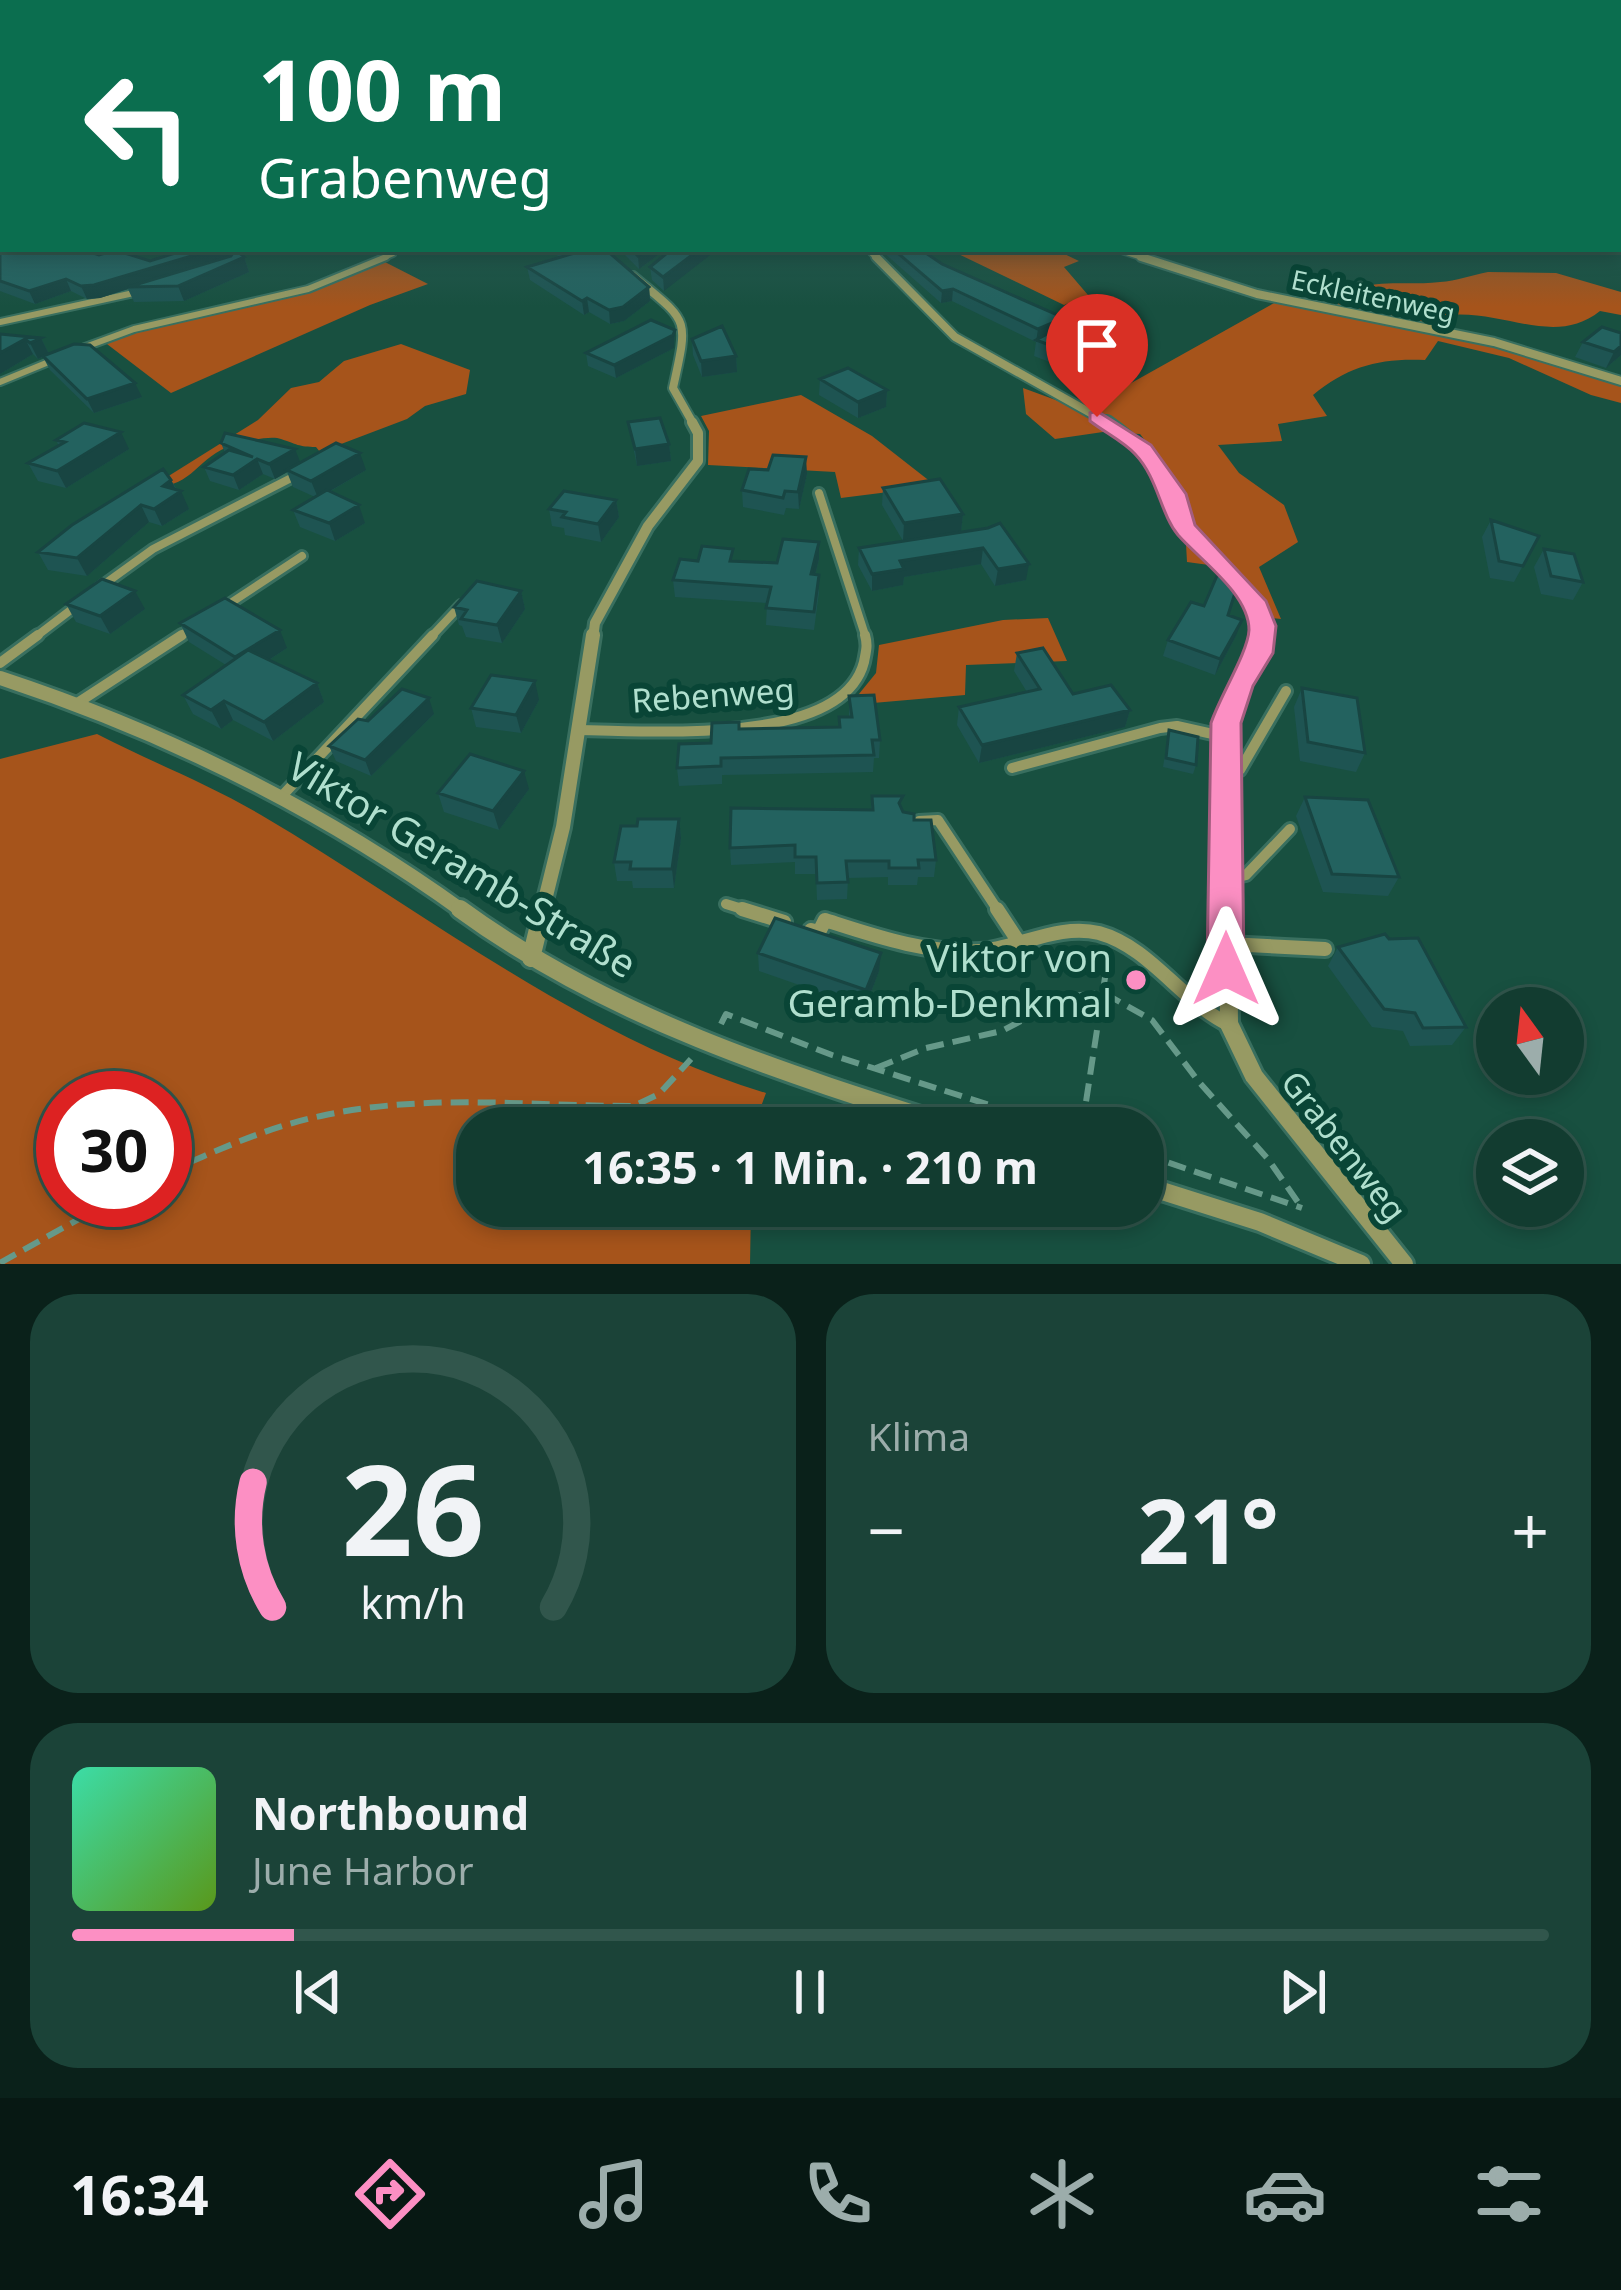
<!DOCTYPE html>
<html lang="de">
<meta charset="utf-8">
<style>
:root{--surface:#123c30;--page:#1b4338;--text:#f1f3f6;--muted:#9cadab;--line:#31564c;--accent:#fc8fc3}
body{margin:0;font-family:"Noto Sans",sans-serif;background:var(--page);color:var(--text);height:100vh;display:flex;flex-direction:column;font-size:45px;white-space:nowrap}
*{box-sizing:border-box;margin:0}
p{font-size:39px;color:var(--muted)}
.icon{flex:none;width:66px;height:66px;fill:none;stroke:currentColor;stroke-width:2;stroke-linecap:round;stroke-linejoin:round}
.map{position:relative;height:1264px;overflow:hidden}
.side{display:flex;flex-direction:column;gap:30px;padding:30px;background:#0a211a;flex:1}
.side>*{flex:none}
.guide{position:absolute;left:0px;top:0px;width:1623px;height:252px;box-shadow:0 6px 18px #0003,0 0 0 3px var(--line);background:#0b6e4f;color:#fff;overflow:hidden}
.needle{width:78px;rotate:345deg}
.fabs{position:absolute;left:1476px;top:987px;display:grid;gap:24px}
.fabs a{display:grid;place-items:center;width:108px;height:108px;border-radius:50%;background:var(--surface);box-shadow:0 6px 18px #0003,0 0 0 3px var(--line);font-size:60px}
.speed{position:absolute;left:36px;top:1071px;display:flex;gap:24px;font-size:60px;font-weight:700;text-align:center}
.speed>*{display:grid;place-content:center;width:156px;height:156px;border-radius:50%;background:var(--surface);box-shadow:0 6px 18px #0003,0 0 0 3px var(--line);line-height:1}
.speed .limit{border:18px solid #d22;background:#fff;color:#111}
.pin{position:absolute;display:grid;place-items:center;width:102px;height:102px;color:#fff;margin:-123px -51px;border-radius:50% 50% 50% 0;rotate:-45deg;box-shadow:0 0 12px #0007}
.pin .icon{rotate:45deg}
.me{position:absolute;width:132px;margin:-66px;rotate:0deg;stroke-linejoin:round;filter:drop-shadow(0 0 9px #0008)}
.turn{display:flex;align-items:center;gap:42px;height:252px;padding:0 60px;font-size:54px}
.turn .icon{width:156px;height:156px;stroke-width:2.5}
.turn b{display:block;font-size:84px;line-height:102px}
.big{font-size:90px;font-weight:700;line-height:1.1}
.side .tile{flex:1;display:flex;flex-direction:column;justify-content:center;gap:18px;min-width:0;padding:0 42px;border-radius:48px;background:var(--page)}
.side .dial{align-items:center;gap:0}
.dial svg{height:312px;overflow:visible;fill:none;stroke:var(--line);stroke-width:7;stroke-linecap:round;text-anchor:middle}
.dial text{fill:var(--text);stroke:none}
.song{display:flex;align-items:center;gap:36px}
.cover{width:144px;height:144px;border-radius:18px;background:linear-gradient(135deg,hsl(160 70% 55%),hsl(90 70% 35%))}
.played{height:12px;border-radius:6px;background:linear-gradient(90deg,var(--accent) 15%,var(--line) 15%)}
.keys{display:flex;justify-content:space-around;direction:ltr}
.heat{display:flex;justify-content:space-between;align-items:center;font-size:66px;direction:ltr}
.side .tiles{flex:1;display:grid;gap:30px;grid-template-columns:1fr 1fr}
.tile:last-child{grid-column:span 2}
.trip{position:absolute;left:456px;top:1107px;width:708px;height:120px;border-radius:48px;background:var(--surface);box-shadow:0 6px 18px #0003,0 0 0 3px var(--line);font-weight:700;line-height:120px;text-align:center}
.tabs{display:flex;height:192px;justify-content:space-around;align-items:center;background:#071813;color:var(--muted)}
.tabs .icon{width:84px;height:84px}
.tabs .active{color:var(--accent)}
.tabs b{font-size:54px;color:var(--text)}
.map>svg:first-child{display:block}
.green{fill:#a6541b;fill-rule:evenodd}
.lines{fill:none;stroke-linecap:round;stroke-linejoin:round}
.lane-far4-casing{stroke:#396f5f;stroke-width:8}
.lane-far3-casing{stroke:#396f5f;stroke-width:10}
.lane-far2-casing{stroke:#396f5f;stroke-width:14}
.lane-far1-casing{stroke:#396f5f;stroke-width:16}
.lane-casing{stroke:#396f5f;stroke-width:20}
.street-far4-casing{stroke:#396f5f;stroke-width:9}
.street-far3-casing{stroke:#396f5f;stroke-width:12}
.street-far2-casing{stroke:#396f5f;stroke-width:16}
.street-far1-casing{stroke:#396f5f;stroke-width:20}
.street-casing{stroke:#396f5f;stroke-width:24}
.path{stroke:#669989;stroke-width:6;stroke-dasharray:18 9;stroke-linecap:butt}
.lane-far4{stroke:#979a63;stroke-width:4.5}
.lane-far3{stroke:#979a63;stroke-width:6}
.lane-far2{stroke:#979a63;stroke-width:8}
.lane-far1{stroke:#979a63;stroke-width:10}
.lane{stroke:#979a63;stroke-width:14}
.street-far4{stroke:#979a63;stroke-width:6}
.street-far3{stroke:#979a63;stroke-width:8}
.street-far2{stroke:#979a63;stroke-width:10}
.street-far1{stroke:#979a63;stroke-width:14}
.street{stroke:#979a63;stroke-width:18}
.wall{fill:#1e5452}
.shaded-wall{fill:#184542}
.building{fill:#23625f;stroke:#184542;stroke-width:3}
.route{fill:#fc8fc3;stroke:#a45d7f;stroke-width:3}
.poi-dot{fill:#fc8fc3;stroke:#094536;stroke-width:4.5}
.labels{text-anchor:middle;stroke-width:12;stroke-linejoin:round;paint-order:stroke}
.far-street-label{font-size:27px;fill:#b0dfce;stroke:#094536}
.street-label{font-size:33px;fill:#b0dfce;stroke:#094536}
.near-street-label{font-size:39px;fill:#b0dfce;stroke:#094536}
.near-poi-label{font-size:39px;fill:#b0dfce;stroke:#094536;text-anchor:end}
</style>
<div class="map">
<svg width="1621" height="1264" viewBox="0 0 1621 1264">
<rect width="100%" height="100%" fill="#185040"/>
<!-- green -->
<path class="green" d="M948,249H1054L1079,261L1064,267L1088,295L1064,305Z
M381,260L428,284L370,305L171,393L103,341L287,296Z
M1488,272L1556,273L1621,292V315L1600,311C1555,347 1505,310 1449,315L1445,321L1457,333L1536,350L1621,378V403L1591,395L1509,358L1438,341L1425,360C1380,358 1348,366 1313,395L1327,416L1278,424L1282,441L1218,445L1239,473L1284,505L1298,542L1259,567L1281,619L1272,618L1231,568L1187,562L1183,489L1140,434L1103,432L1055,439L1026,414L1023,388L1083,410L1276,302L1321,312C1355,273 1396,287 1440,282C1456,281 1472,275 1488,272Z
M401,344L470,370L466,394L425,406L407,419L320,452L316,447C299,447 296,444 281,439C270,435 244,442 233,445C197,456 194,488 151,487L258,420L291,388L319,382L344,361Z
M801,395L872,436L936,486L841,498L835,472L708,465L709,431L701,416Z
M1048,618L1067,661L966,665L965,695L850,705L876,673L879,645L1003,620Z
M97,734C151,762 209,784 261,815C426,912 580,1037 766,1093L753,1128H477V1206H751L750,1264H0V759ZM63,1098H165V1200H63Z"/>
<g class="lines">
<!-- lane-far4 casing -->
<g class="lane-far4-casing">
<path id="lane-far4" d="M379,260L393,254"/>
</g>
<!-- lane-far3 casing -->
<g class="lane-far3-casing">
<path id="lane-far3" d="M0,322L143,291
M77,350L134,329L308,289L386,257
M0,382L56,359"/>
</g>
<!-- lane-far2 casing -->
<g class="lane-far2-casing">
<path id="lane-far2" d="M819,493L866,638
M99,588L153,549L297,475
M226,606L302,556
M34,638L76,606
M177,638L192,628
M430,638L461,605"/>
</g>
<!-- lane-far1 casing -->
<g class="lane-far1-casing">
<path id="lane-far1" d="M0,663L38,635
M79,702L182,635
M578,730C647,730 842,748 864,662C866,651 868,646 865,635
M1012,768L1160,728L1177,726L1226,737
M1225,768L1240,770L1286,691
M281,797L433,635
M919,821L938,820L999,912
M1226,879L1246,875L1290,829
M726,904L752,912"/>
</g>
<!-- lane casing -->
<g class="lane-casing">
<path id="lane" d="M742,909L784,922
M997,909L1020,944
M811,930L819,932L825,920C875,936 926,954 980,951C1019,948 1059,923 1099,933C1150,947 1181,1001 1228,1024
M1228,944L1325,949"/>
</g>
<!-- street-far4 casing -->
<g class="street-far4-casing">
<path id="street-far4" d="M868,249L879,260
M1117,249L1151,260"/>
</g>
<!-- street-far3 casing -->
<g class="street-far3-casing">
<path id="street-far3" d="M876,257L955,337L1112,425
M1141,257L1257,294L1494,342L1621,381
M633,276C689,323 689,315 673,388L694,425"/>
</g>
<!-- street-far2 casing -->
<g class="street-far2-casing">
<path id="street-far2" d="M1107,422C1135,442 1162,466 1175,498C1179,507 1179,517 1184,525C1207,569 1261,578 1259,638
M593,638L595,623L648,526L698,461V433L692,422"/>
</g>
<!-- street-far1 casing -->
<g class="street-far1-casing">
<path id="street-far1" d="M0,678C167,733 321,809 464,912
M542,912L563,827L593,635
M1228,912L1226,723L1238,685L1259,653V635"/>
</g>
<!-- street casing -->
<g class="street-casing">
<path id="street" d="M460,909C609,1018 783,1073 958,1128
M1228,909L1229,1024L1254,1076L1404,1264
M531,958L543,909
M1143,1185L1260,1222L1361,1264"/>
</g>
<!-- path -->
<path class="path" d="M721,1024L726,1014L832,1055L1062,1128
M876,1068L926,1048L1002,1031L1066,997L1102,992L1152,1020L1199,1082L1268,1159L1302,1208
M1082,1128L1106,971
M1143,1154L1302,1208
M165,1173C216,1151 267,1127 321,1116C423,1093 530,1106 634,1106L659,1094L691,1059
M0,1263L113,1200"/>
<!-- lane-far4 -->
<use href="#lane-far4" class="lane-far4"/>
<!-- lane-far3 -->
<use href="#lane-far3" class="lane-far3"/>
<!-- lane-far2 -->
<use href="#lane-far2" class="lane-far2"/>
<!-- lane-far1 -->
<use href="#lane-far1" class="lane-far1"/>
<!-- lane -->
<use href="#lane" class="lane"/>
<!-- street-far4 -->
<use href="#street-far4" class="street-far4"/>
<!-- street-far3 -->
<use href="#street-far3" class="street-far3"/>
<!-- street-far2 -->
<use href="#street-far2" class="street-far2"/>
<!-- street-far1 -->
<use href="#street-far1" class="street-far1"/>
<!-- street -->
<use href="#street" class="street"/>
</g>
<!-- wall -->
<path class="wall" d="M0,220L3,221V249L150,261L188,249H234L244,257L249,272L184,301L134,302L128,289L100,298L87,299L71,291L35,304L0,291Z
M542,249H605L649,287L650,301L624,321L610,324L589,312L584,315L530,280L527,267L561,257Z
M619,249H666L639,269Z
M672,249L664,291L652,280L650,267Z
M883,249H920L942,264L1064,318L1063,327L1086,352L1060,366L1034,356L1036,342L952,301L941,303L883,252Z
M675,330L674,348L616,378L588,366L586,353Z
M0,334L41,338L49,354L142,397L94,413L50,370L43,357L38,359L33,354L0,374Z
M692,339L736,356L737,372L702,377L693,355Z
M1583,342L1621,355L1606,368L1575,357Z
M820,379L887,390L886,407L858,418L819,395Z
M628,422L669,444L671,461L637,466Z
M56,440L129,449L66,488L38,481L28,463L59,446Z
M221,443L300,463L366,470L329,492L365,523L335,541L300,527L293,510L315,497L293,487L287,472L275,479L263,474L239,490L210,481L204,467L225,453Z
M807,474L799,509L786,508L784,515L743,507L742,490Z
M171,480L189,509L162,526L149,522L87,576L48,570L38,552Z
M883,488L963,514L961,531L903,541L882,505Z
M616,500L619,517L601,542L565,535L564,528L552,526L549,509Z
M1491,520L1539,536L1514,582L1490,578L1482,537Z
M988,528L1026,580L995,586L981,564L904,577L903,585L872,591L858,565L859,548Z
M1544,549L1583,582L1573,600L1541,594L1534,567Z
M819,559L815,575L819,592L814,630L766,625L767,603L675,597L673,580L734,561L777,563Z
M521,591L525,609L502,643L466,637L462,626L459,625L454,607Z
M66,604L145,609L110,634L76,622Z
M1204,606L1228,615L1236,636L1215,675L1163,656L1168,640Z
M180,623L287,648L269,660L317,683L324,702L273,741L233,720L221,729L193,714L183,695L226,665L189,642Z
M1017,653L1073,694L1130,710L1125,727L979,763L957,725L959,707L1027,692L1014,671Z
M1302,688L1365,753L1356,772L1300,761L1294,707Z
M849,696L880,740L879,758H874L873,772L722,775V784L679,786L677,768L711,743L739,729L839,727V717H849Z
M539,700L521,733L476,727L471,708Z
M434,714L371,776L336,761L329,746L368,721Z
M1169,730L1196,765L1193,774L1163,767Z
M529,789L499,830L444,812L438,793Z
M872,796L914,820L936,860L934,877H918L917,885H888V877L848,878L847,899L817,900L816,874H795V862L731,865L730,848L871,810Z
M1305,797L1399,877L1388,896L1323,892L1296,816Z
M679,819L681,838L674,888H633L632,881H617L614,862L637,826Z
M1338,947L1466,1027L1452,1045L1410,1046L1403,1031L1372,1027L1328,966Z
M758,953L879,971L865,1008L759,971Z"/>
<!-- shaded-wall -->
<path class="shaded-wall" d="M215,249H234L237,256L128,287V289L100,298L87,299L81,286Z
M647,249H666L639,269L638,256Z
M700,249H718L664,291L663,277Z
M244,257L249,272L184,301L178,286Z
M66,279L71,291L35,304L29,291Z
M649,287L650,301L624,321L610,324L609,310Z
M953,289L952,301L941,303L942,291Z
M587,298L589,312L584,315L582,301Z
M1064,318L1062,331L1036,342L1038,329Z
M675,330L674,348L616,378L614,365Z
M1088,337L1086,352L1060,366L1063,350Z
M41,338L49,354L38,359L30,343Z
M25,339L33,354L0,374V353Z
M1621,346V355L1606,368L1614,352Z
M736,356L737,372L702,377L701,361Z
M135,383L142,397L94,413L87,399Z
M887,390L886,407L858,418V402Z
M121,432L129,449L66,488L57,471Z
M669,444L671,461L637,466L635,449Z
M295,449L301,464L275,479L269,464Z
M360,453L366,470L318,498L311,481Z
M806,457L807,474L799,509L798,492Z
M257,459L263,474L239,490L233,475Z
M171,480L178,494L181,491L189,509L162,526L154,509L163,486Z
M616,500L619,517L601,542L598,524Z
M141,505L149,522L87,576L77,558Z
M359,505L365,523L335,541L329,523Z
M963,514L961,531L903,541L904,523Z
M819,542V559L811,591V574Z
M983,548L981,564L904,577L903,585L872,591V574L900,561Z
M1029,564L1026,580L995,586L998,569Z
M135,591L145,609L110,634L100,616Z
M521,591L525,609L502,643L497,625Z
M1242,620L1236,636L1215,675L1220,659Z
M280,630L287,648L244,676L235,657Z
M535,681L539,700L521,733L516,715Z
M317,683L324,702L273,741L264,722Z
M429,698L434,714L371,776L365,760Z
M224,701L233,720L221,729L211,710Z
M1130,710L1125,727L979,763L982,745Z
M524,771L529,789L499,830L493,811Z
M679,819L681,838L674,888L672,869Z
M881,953L879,971L865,1008L866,990Z"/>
<!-- building -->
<path class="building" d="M1620,130H1621V197H1620Z
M3,241V249H81L99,255L115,250L150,261L188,249H215L94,285L81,286L66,279L29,291L0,281V242Z
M235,249L244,257L178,286L128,287L231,256Z
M570,249H605L649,287L623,307L609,310L587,298L582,301L527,267L578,252Z
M631,249H647L638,256Z
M672,249H700L663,277L650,267Z
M893,249H920L942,264L1064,318L1038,329L953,289L942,291Z
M651,320L675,330L673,335L614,365L586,353Z
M722,326L736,356L701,361L692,339Z
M1062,326L1088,337L1063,350L1036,340Z
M1602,327L1621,333V346L1614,352L1583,342Z
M0,334L41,338L30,343L25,339L0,353Z
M74,344L90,345L135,383L87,399L43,356Z
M848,368L887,390L858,402L820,379Z
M660,418L669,444L635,449L628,422Z
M84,423L121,432L57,471L28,463L65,442L56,440Z
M225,433L295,449L269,464L257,459L233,475L204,467L229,450L253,457L221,443Z
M336,443L360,453L311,481L287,470Z
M773,455L806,457L798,492L785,491L783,498L742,490L749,469L768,470Z
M163,469L171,480L163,486L181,491L154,509L141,505L77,558L38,552L72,525Z
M940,479L963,514L904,523L883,488Z
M327,490L359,505L329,523L293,510Z
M564,491L616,500L598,524L562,517L566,512L549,509Z
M1491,520L1539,536L1523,566L1499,561Z
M1000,523L1029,564L998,569L983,548L900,561L904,569L872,574L859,548L988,528Z
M783,539L819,542L811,574L819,575L814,612L766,608L771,587L673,580L680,559L698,561L702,546L733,549L730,561L777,563Z
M1544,549L1574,554L1583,582L1551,576Z
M1219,571L1240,577L1228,615L1242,620L1220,659L1168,640L1191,602L1204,606Z
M102,579L135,591L100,616L66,604Z
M477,581L521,591L497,625L461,619L467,610L454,607Z
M225,598L280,630L235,657L180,623Z
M1043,648L1073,694L1111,685L1130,710L982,745L959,707L1040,689L1017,653Z
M248,650L317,683L264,722L224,701L211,710L183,695Z
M491,675L535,681L516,715L471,708Z
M1302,688L1357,698L1365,753L1308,742Z
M402,689L429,698L365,760L329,746L358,719L368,721Z
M874,695L880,740H872L874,755L721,758V766L677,768L679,744L711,743L712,723L739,722V729L840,727L839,717H852L849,696Z
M1169,730L1198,737L1196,765L1166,758Z
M470,754L524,771L493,811L438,793Z
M872,796H903L899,803L903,812L914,814V820H931L936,860H918L919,868H889V861H846L848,882L817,883L816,857H795V845L730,848L731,808L873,810Z
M1305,797L1368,800L1399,877L1332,874Z
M638,819H679L672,869H630L631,862H614L621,826H637Z
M775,918L881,953L866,990L758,953Z
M1385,934L1389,939L1418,938L1466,1027L1423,1028L1415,1013L1384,1009L1338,947Z"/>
<!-- sky -->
<linearGradient id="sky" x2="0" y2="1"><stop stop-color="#0d2c23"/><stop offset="0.42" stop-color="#376464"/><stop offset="1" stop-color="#376464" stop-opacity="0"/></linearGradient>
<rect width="1621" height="307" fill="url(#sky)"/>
<!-- route -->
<path class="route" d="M1097,411L1151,445L1186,494L1195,525L1266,601L1276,626L1273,653L1253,686L1241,723L1244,969L1239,981L1226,985L1212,981L1207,969L1211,723C1220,696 1248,652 1249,630C1249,594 1200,560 1178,535C1160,513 1158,478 1135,454C1123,441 1104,432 1090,421V413Z"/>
<!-- markers -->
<circle class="poi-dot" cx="1136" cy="980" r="12"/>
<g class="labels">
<!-- far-street labels -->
<g class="far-street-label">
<text transform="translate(1373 297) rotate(12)" y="9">Eckleitenweg</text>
</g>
<!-- street labels -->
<g class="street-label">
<text transform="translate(713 695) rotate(-4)" y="12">Rebenweg</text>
<text transform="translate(1344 1146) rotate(52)" y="12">Grabenweg</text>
</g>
<!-- near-street labels -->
<g class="near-street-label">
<text transform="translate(462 865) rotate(31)" y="14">Viktor Geramb-Straße</text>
</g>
<!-- near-poi labels -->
<g class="near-poi-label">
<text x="1112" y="972">Viktor von<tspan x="1112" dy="45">Geramb-Denkmal</tspan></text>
</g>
</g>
</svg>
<div class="fabs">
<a><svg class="needle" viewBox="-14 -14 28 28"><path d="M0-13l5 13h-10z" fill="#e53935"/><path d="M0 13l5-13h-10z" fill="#9cadab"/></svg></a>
<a><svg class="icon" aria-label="layers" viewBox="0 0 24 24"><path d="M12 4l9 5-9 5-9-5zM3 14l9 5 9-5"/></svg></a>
</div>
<div class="speed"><div class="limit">30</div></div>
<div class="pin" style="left:1097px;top:417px;background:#d93025"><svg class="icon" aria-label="arrive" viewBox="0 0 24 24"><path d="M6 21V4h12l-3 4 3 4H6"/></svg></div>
<svg class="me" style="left:1226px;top:969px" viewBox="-20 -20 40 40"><path d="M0-17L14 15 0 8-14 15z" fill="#fc8fc3" stroke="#fff" stroke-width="4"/></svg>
<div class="trip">16:35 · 1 Min. · 210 m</div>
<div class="guide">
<div class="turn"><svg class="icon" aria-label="left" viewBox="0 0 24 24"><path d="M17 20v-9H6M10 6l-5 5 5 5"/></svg><div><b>100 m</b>Grabenweg</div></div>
</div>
</div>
<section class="side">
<div class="tiles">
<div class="tile dial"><svg viewBox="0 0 100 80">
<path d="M14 69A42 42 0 1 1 86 69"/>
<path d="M14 69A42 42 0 0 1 9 37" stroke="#fc8fc3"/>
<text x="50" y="56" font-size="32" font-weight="700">26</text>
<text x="50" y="72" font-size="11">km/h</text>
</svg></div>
<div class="tile"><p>Klima</p>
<div class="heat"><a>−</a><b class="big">21°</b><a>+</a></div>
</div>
<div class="tile">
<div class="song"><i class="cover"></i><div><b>Northbound</b><p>June Harbor</p></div></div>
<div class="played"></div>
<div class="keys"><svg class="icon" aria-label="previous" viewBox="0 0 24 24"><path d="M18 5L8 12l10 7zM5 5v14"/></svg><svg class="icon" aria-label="pause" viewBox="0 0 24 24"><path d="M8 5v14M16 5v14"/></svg><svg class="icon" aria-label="next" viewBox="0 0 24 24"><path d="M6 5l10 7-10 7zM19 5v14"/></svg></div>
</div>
</div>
</section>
<nav class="tabs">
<b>16:34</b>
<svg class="icon active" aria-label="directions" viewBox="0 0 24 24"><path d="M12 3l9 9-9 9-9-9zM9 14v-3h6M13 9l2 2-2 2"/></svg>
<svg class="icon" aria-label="music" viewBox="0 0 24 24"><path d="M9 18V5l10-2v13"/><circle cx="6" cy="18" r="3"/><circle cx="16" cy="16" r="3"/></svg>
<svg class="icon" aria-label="phone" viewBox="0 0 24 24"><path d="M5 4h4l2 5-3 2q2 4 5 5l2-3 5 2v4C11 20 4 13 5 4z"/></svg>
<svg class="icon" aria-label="climate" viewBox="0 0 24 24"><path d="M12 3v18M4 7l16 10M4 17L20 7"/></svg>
<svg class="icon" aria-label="car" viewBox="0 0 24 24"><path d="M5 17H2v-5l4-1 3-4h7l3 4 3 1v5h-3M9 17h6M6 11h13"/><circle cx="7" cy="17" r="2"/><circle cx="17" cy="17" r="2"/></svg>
<svg class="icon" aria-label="filters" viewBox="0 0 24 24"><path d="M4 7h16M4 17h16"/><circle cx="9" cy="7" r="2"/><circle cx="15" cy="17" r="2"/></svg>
</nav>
